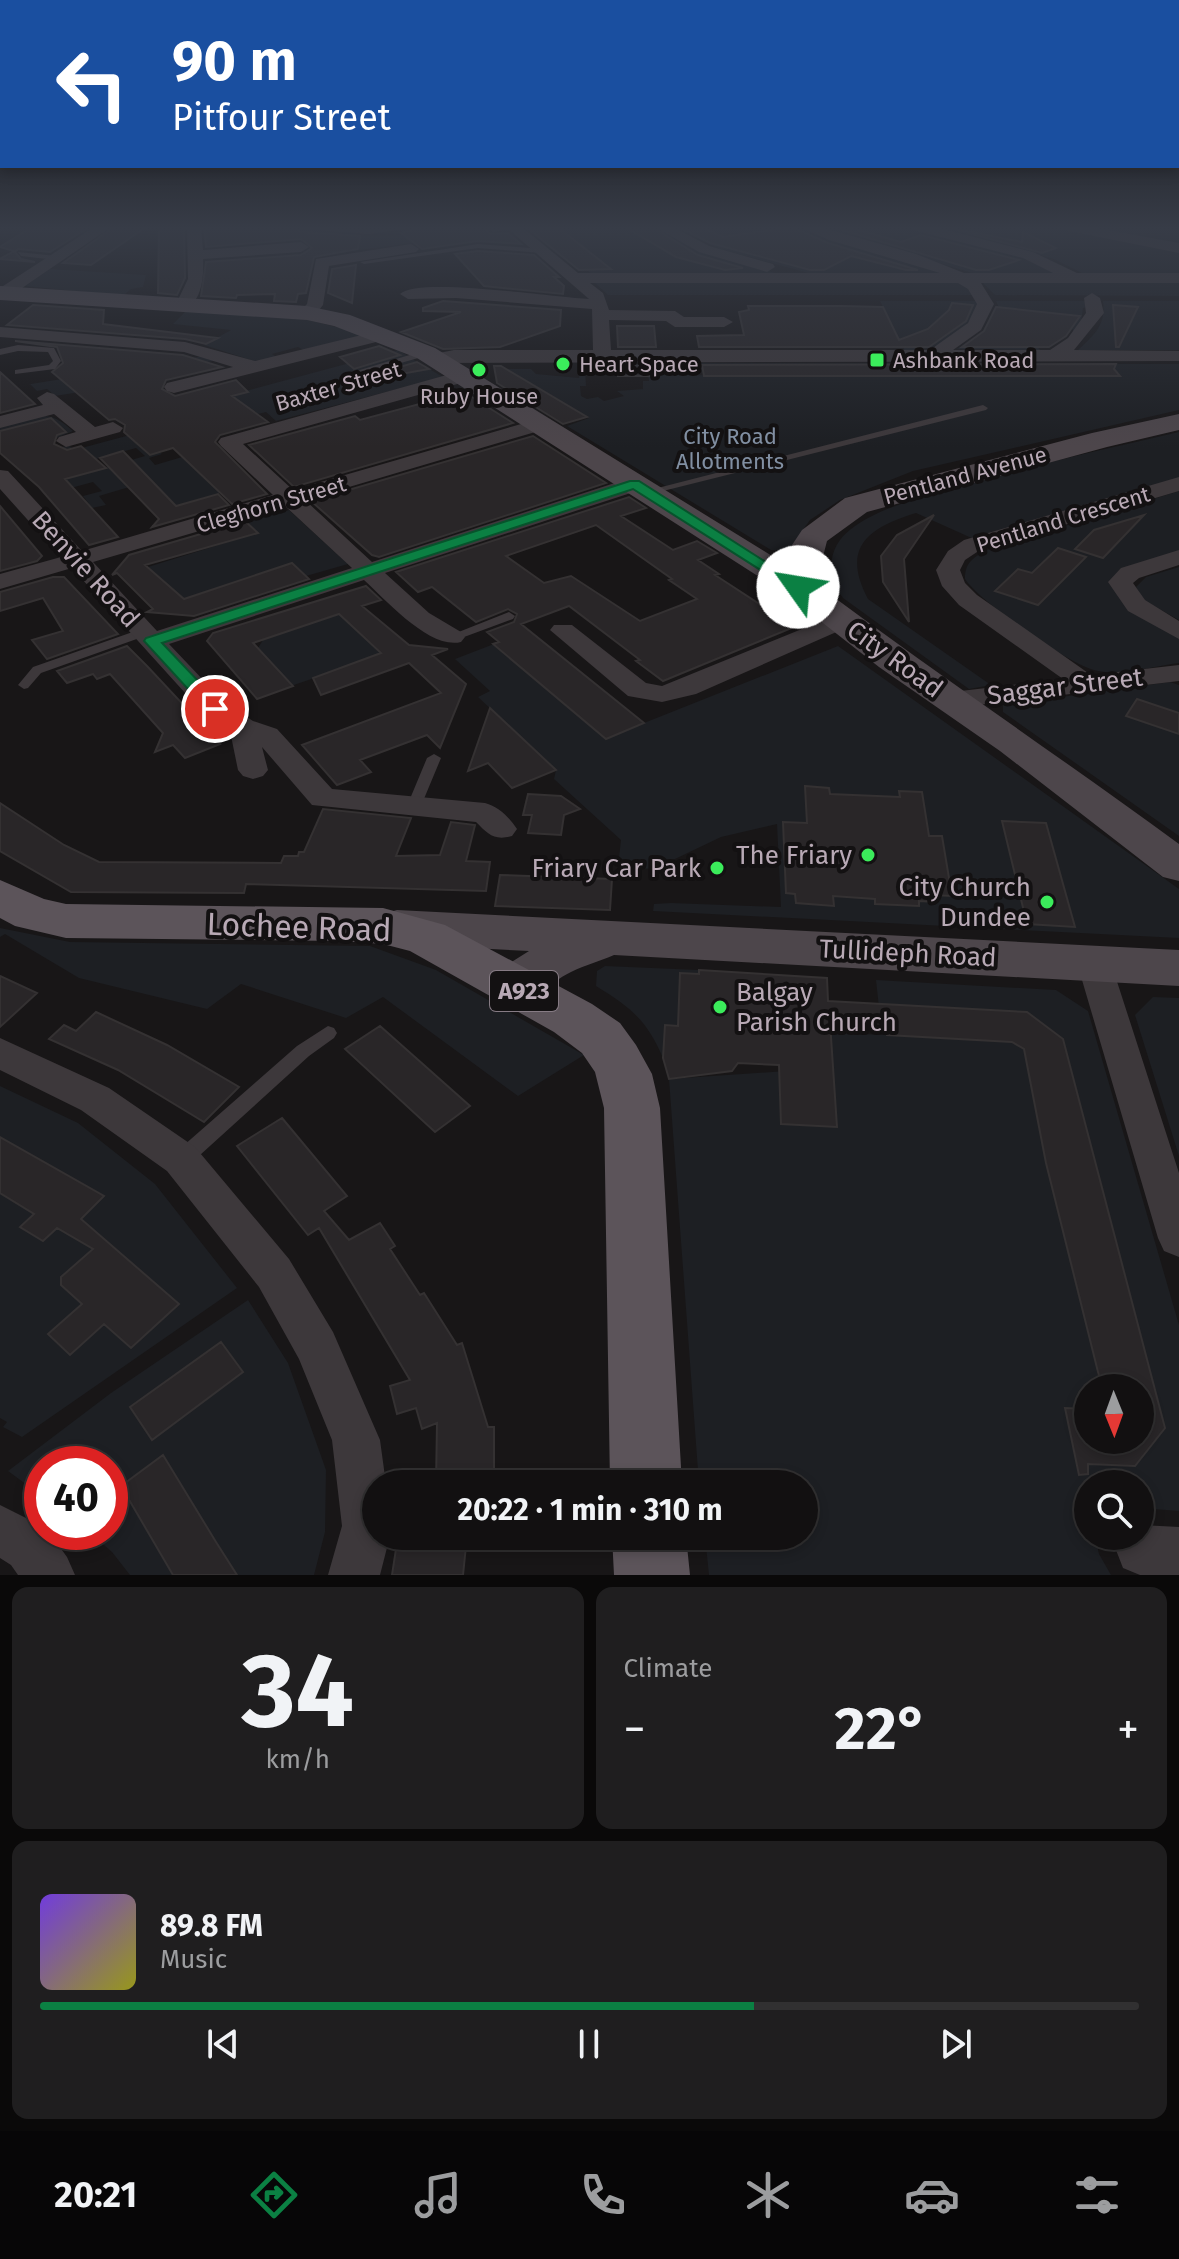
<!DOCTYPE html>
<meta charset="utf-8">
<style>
:root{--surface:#121011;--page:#1f1e1f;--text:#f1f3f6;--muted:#9c9d9f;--line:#313031;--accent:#0b8043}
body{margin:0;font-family:"Fira Sans",sans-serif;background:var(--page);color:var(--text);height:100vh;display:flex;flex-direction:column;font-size:30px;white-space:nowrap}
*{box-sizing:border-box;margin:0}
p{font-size:26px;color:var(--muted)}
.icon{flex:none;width:44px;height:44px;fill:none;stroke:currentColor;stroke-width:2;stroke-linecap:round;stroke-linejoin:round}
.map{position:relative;height:1575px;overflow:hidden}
.side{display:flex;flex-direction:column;gap:12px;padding:12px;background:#0a0909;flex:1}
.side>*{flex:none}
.top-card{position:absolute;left:0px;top:0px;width:1180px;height:168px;box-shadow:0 4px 12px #0003,0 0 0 2px var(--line);background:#1a4fa0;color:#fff;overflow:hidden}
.needle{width:52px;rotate:179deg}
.fabs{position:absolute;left:1074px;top:1374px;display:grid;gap:16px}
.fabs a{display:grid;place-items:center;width:80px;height:80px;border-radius:50%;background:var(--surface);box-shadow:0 4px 12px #0003,0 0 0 2px var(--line);font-size:40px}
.speed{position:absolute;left:24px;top:1446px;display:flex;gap:16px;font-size:40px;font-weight:700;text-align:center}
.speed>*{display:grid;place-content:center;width:104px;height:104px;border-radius:50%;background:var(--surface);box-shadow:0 4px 12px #0003,0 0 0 2px var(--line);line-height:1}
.speed .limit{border:12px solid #d22;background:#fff;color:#111}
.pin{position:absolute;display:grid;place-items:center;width:68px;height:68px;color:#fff;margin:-34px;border:4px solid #fff;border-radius:50%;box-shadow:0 2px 8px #0007}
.me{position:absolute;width:88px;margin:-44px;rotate:302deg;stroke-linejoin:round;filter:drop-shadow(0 0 6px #0008)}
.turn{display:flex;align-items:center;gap:28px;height:168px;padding:0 40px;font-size:36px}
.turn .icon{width:104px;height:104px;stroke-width:2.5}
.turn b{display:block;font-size:56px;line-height:68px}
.big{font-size:60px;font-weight:700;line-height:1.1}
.side .tile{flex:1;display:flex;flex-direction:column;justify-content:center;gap:12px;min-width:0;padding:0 28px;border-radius:16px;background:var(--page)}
.side .dial{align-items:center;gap:0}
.dial b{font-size:104px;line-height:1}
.song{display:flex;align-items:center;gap:24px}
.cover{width:96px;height:96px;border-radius:12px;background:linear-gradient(135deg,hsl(260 70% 55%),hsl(60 70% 35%))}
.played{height:8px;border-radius:4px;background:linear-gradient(90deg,var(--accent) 65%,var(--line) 65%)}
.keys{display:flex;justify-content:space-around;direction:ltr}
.heat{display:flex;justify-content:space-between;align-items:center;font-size:44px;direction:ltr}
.side .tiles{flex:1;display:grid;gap:12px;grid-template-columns:1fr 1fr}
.tile:last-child{grid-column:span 2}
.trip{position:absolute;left:362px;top:1470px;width:456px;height:80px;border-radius:40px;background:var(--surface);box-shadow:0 4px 12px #0003,0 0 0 2px var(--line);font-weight:700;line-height:80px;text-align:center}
.tabs{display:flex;height:128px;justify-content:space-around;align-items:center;background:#070607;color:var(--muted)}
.tabs .icon{width:56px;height:56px}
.tabs .active{color:var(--accent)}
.tabs b{font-size:36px;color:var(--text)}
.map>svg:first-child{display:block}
.green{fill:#1d1f23;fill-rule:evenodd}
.building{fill:#292628;stroke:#343132;stroke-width:2;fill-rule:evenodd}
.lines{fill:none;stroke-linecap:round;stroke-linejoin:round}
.lane{fill:#3d383b;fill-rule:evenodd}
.street{fill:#3d383b;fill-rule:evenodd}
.secondary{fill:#4d464b;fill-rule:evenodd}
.primary{fill:#5c545a;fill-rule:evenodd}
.route{fill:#0b8043;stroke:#07532c;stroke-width:2}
.poi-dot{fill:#3bec5b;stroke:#131112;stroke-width:3}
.labels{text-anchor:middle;stroke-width:8;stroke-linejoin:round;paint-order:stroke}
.far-poi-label{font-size:22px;fill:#b8a9b5;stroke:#131112;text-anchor:start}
.far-street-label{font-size:22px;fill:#b8a9b5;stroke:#131112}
.far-park-label{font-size:22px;fill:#818fa2;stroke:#131112}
.shield{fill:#131112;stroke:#867b84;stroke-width:2}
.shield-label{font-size:24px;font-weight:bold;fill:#b8a9b5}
.street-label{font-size:26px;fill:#b8a9b5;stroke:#131112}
.poi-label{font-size:26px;fill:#b8a9b5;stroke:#131112;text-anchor:end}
.near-street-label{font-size:32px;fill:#b8a9b5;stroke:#131112}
</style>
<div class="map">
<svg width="1179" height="1575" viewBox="0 0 1179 1575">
<rect width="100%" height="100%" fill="#181617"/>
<!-- green -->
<path class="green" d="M238,227L341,232L345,236H394L455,227L464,236L345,252C329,228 266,232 238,230Z
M527,227H657L716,255L782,275L592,274Z
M674,227H802L850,246L955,275L812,274L720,249Z
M818,227H913L1023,255L1064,274L979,275Z
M926,227H1062L1179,250V275H1086L1054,259L1018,249Z
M1082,227H1179V244Z
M50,269L146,275L143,287L131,289L123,296L25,286Z
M592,280L964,281L978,295H608Z
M981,281H1179V296L995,295Z
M880,301H979L978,312C950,341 947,347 905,351Z
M996,301H1087L1088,307L1083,308L1081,323L1074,332L1071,327L1036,345L1040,350L957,349L982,336L999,308Z
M1103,301H1179V350H1078C1095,334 1106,325 1103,301Z
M188,309L296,317L360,333L359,336L305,351L298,347L272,354L278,358L254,361L204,345L231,330L173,324Z
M398,350L408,356L343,376L359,373L367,380L385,376L377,368L412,359L443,377L276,421L266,412L193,431L155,448L162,454L149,458L155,465L189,455L224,492L160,510L136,485L99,496L106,505L92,508L83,496L102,491L93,482L45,495L38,487L145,456L136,448L28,478L16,468L34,463L22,451L4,456L0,452V427C33,418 45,405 73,431L45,443L52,450L69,445L74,450L130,435L117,401L94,407L91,405L114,399L80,392L55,396L47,389L37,391L30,384L0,389L204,356L217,360L189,366L130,390L205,402Z
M580,363H627V366L585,367L586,386H580L581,396L587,399L598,397L604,401L624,396L617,391L643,389V381H649L648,375L1119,376L1113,367L648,366L647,363L1179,364V410L913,471L840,500L810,520L788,551L771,550L567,426L589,418L501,369H531L536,374L579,378Z
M1179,432V480L976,540L916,513C867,528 841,548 868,599L991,685L969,689L843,598C826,575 827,547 851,529C878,508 915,500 947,490C1024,467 1101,450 1179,432Z
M1179,491V553L1117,574L1179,636V663C1154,666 1123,676 1098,671C1072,667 980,602 965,579C965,562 973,558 987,550Z
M289,510L348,564L306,576L292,563L187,598H181L148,567L257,533L247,522Z
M1179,567V620L1143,600L1136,587L1146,577Z
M336,609L376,649L403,640L411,645L288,687L258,648L263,640L305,626Z
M494,644L644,723L838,646L1179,889V938L653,911L654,904L671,903L781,907L777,824L721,837L654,869L618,867L621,840L554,779L556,770L478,697L490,691L455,659Z
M1170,682L1179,685V836L1003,712V705Z
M0,928L70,942L370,946L436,970L584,1055L518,1096L383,997L346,1018L241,984L207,1009L79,978L5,934L0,937Z
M605,966L699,970V974L680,973L678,1026L665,1025L663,1058C647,1020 630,1007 596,986L597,971Z
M876,980L1056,990L1088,1011L1179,1325V1511L1140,1508V1484H1088V1536H1095L1099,1554L1111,1575H709L705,1536H804V1484H699L669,1079L786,1071L781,1123L837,1127L830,1032L882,1035ZM983,1009L1027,1012L1063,1039L1088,1141L1042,1138L1024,1049L1012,1042L989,1040ZM1094,1165L1142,1339L1089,1337ZM1097,1372L1151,1375L1165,1428L1135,1466L1077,1463L1065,1408L1088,1409V1388H1100Z
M1153,997L1179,998V1156L1135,1015Z
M0,1086L78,1123L155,1184L237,1288L22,1437L3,1427L7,1422L0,1418Z
M248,1300L288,1363L326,1470L325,1532L314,1575H130L112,1552L89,1532H110V1464H42V1496L8,1471L111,1393Z"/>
<!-- building -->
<path class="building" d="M32,227H89L50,252L18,249L15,252L21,259L35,262L0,259L14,251L0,247Z
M114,227H146L91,265L63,263Z
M159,227H184L185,278L177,295L158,293Z
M204,227H295L301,232L360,236L358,249L314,257L306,293L298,294L296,302L274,301L275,294L237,295L236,298L201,296L206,262L301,255L312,248L301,239L206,247Z
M421,227H491L487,231L491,234L508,233L521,244L478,241L422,249L401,233Z
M526,227L560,229L611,269L579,270Z
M625,227H652L698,255L743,268L725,270L676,257Z
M679,227H701L723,237L792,227L828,243L918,270H906L851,256L824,270H810L710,243Z
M848,227L901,242L921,235L1019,260L989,270H976L835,228Z
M946,227L1022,242L1023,232L1056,248L1042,253Z
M478,251L534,255L559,277H554L564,286L563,294L484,286L455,254Z
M356,265L352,303L328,293L332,269Z
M443,301L561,310L560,326L500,347L443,349L401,332L461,312L423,311V308Z
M952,303L973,305L966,321L929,347H699L697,336L744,335L739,312L749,310L748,306H842L883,307L899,340L928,329L949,310Z
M33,305L104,310L103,324L218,338L206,344L185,339L7,325Z
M1113,305L1138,307L1119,347H1116Z
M996,307L1080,316L1066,336L1049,347H962L984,331Z
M617,326H654L656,347H618Z
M15,341L183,355L222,367L166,380L162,389L175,396L236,380L248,392L232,396L268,422L220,435L215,442L267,494L232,504L173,448L150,455L124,432L125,425L115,419L109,420L52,372L63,363L57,347Z
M379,346L400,355L354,369L340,357Z
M417,362L429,369L367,380L364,377Z
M1116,364L1114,369L1120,376H704L702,365Z
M658,365L659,376H618V366Z
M494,366H501L587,417L563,424L497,383Z
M0,372L35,404L0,413Z
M464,392L513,423L294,487L249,445L355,416L360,420Z
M51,418L66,432L57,435L54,444L67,450L81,446L106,468L65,479L118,537L89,545L39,487L0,453V431Z
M533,436L606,483L379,557L372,555L311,501Z
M123,451L176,506L218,494L229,505L152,527L159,519L100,458Z
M629,497L646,508L621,516L673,550L697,541L717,553L698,560L719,574L715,575L767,609L783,603L811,620L663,681L636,661L640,660L569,606L521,624L644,723L606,739L493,644L499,642L487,632L514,622L517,614L508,609L476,622L432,587L418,592L396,572ZM596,525L672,579L669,580L697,599L640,621L571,576L544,583L506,556Z
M0,506L42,556L37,561L0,571Z
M934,515L904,559L909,622L883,582L881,556L897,535Z
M1144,515L1103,558L1075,549L1094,530Z
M245,521L258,533L145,565L184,599L292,563L309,579L194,616L147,612L153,609L117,573L112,575L129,555Z
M1058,548L1086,557L1038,605L995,591L1018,569L1032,573Z
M53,577H64L118,634L47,659L32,640L63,631L43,598L0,611V592Z
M366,586L381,600L362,606L409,645L448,649L432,655L466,684L440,748L427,735L360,760L371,772L337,785L302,745L441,693L409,663L321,695L313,678L381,653L339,614L253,643L293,686L257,699L207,641L213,633Z
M127,646L147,666L220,744L185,758L173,745L155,752L163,733L110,674L97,679L93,674L67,683L57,671Z
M1137,699L1179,713V734L1126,716Z
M490,708L556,770L512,788L488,763L468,771Z
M805,786L829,788L830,794L900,797L899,791L922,792L929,836H942L952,896L933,895L935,902L919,901V906L875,904V899L833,896L834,906L796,903L795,894L786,893L783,822L807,823Z
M528,794L561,796L580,809L564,815L561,835L528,833L532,815H523Z
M0,803L64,845L99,862L281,863L284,856H298L299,852H304L323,809L411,818L396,856L440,855L451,822L475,825L466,861L490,862L486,891L246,884L244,893L71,892L0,851Z
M1002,821L1046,823L1075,927L1027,924Z
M500,875L612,879L610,910L495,906Z
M699,970L827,978L828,1001L1027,1012L1063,1039L1165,1428L1135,1466L1088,1464V1474L1079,1475L1065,1408L1088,1409V1440H1140V1388H1102L1046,1163L1024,1049L1012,1042L887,1035L886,1025L830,1022L837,1127L781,1124L779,1065L738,1063L732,1071L669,1079L663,1058L665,1025L678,1026L680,973L699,974Z
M0,976L37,993L0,1027Z
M96,1012L167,1045L239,1087L204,1122L118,1070L49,1039L64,1025L76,1031Z
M380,1026L470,1106L435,1132L345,1049Z
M282,1118L347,1196L324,1211L349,1240L380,1223L395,1246L390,1249L420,1295L424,1293L457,1345L462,1343L488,1427H494V1484H436L437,1423L422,1429L416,1408L397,1414L390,1386L410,1380L319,1228L308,1235L237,1146Z
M0,1137L104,1196L81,1219L179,1304L131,1348L104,1324L70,1355L48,1334L82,1304L61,1285V1277L93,1249L57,1228L43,1241L20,1227L34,1214L0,1193Z
M221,1342L243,1372L152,1440L130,1407Z
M163,1455L216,1542L237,1575H173L121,1486Z
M398,1536H467L463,1575H392Z"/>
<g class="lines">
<!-- lane -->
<path class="lane" d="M298,227L369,230L418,227L369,234L301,229Z
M505,227L517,228L493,232L490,230Z
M478,244L542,249L546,251L542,253L478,248L364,264L360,262Z
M18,252L56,256L60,258L56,260L21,256Z
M18,345L54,348L61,361L55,369L15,374V370L49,365L53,361L48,352L18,351L0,355V349Z
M426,350L430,353L429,355L344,379L340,376Z
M983,405L988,408L986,410L647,495L642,492Z
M509,612L515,616L513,619L456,640L452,641L446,637Z
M144,628L148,629L150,632L148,635L41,673L28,688L24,689L18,685L33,667Z
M434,754L441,758L421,806L419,809H409L407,806L427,758Z
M328,1026L334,1028L337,1033L334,1038L309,1056L189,1165L182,1167L175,1165L173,1159L175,1153L297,1046Z"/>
<!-- street -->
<path class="street" d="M94,227H111L9,297H0V288Z
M187,227H201L203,250L301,242L309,247L301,252L203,259C204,276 202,303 184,309L176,304L188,279Z
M506,227H522L578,273H940L829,240L800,227H820L916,254L964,273H1053L1023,258L913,230L911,227H935L1033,252L1077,273H1179V283H981L994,304L981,330L953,350H1050L1068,338L1086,313L1084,298L1092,293L1100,298L1104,313L1074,350L1179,351V361L429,363L426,359L429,355L454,350H593L592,309L456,298L408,299L400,294C419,276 555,298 589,299ZM590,283H958L968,289L977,304L968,323L930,350H611L609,320L666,321L675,327H724L733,322L724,317H684L675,311L609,310L603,293Z
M655,227H673L709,246L773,264L775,267L767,272L699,252Z
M1062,227H1091L1179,243V253L1069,231Z
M411,244L419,249L416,252L329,266L323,305L313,317H301L298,313L307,304L316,259Z
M0,327L185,342L255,361L382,330L391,335L388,339L174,393L167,391L164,387L167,383L233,367L184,352L0,337Z
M461,371L470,377L468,381L243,444L293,490L535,420H549L552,424L549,428L305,500L372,562L627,479L635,477L646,484L643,489L385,573L429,613L461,632L465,637L461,642C430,650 386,600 364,580L169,644L225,703L253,721L277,729L332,789L485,803C499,807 509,817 517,829L512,836C494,841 488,834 476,822L312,805L262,747L268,770L263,776L253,779L243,776L238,770L230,731L205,715L72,568L0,589V574L61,557L0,489V470L8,471L82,551L273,495L221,446L218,442L221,438ZM285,506L352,568L157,631L93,562Z
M47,392L54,394L95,427L113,422L123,428L120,432L66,447L56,441L59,437L76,432L54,414L0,428V416L43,405L37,398Z
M1179,477V491L980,550L965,560L960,570L965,583L977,595L1091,675L1179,665V681L952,708L942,706L938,700L942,694L952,692L1063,679L959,605L942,586L936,570L948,551L964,540Z
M1179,550V565L1139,578L1133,583L1145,600L1179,621V639L1128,611L1108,582L1121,568Z
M841,613L850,616L854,621L850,626L696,694L662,702L628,696L550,630L554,625H572L646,683L662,686Z
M1094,950L1106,954L1111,963L1179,1173V1257L1164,1251L1158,1238L1077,963L1082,954Z
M0,1038L109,1088L195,1147L289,1259L333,1332L380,1440L386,1484H376V1536H390L380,1575H328L342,1526L332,1440L299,1359L259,1287L167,1171L81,1110L0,1070Z
M0,1505L42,1526V1532H49L67,1557L75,1575H18L11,1565L0,1558Z
M1141,1525L1179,1527V1575H1140L1123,1568L1116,1550L1121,1536H1140Z"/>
<!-- secondary -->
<path class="secondary" d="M0,286L307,306L350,315L435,348L785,564L792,545L802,530L845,498L1092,433L1179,414V430L1107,447L867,512L827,541L816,584C935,673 1059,756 1179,844V881L1163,877L1000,751L879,667L786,594L417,358L334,326L307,320L0,300Z
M397,910L1179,950V986L614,955C600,961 585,965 571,972C542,986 533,1009 496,998L489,985L496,972L529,951L397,944L380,939L373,927L380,915Z"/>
<!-- primary -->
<path class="primary" d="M0,880L44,899L66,904L383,908L445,925L592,1004L620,1023L636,1045L652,1074L660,1108L682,1484H610L604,1108L595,1072L582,1053L554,1032L410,951L383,944L341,941L66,938L15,926L0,918Z
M612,1536H686L690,1575H614Z"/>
</g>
<!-- sky -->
<linearGradient id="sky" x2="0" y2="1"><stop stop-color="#0d0c0d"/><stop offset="0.51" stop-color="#373c47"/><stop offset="1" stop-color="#373c47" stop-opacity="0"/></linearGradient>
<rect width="1179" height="447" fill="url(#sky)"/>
<!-- route -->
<path class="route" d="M630,481H639L805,587L798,592L792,590L633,489L162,643L221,705L223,709L221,712H209L144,641L146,638Z"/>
<!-- markers -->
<g class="poi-dot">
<rect x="869" y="352" width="16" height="16" rx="4"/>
<circle cx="563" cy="364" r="8"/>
<circle cx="479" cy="370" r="8"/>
<circle cx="868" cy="855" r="8"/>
<circle cx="717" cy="868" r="8"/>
<circle cx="1047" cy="902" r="8"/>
<circle cx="720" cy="1007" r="8"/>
</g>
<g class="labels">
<!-- far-poi labels -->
<g class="far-poi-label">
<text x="893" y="368">Ashbank Road</text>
<text x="579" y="372">Heart Space</text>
<text x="479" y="404" text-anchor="middle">Ruby House</text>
</g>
<!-- far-street labels -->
<g class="far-street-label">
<text transform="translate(338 386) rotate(-16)" y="8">Baxter Street</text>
<text transform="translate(965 475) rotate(-15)" y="8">Pentland Avenue</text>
<text transform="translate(271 504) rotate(-16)" y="8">Cleghorn Street</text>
<text transform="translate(1063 519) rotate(-17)" y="8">Pentland Crescent</text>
</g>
<!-- far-park labels -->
<g class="far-park-label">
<text x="730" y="444">City Road<tspan x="730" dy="25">Allotments</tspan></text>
</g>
<!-- shield labels -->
<rect class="shield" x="490" y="971" width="68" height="40" rx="6"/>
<g class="shield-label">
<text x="524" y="999">A923</text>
</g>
<!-- street labels -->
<g class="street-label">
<text transform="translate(86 569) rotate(48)" y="9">Benvie Road</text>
<text transform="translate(895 659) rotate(36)" y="9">City Road</text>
<text transform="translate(1065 686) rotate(-7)" y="9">Saggar Street</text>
<text transform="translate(908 953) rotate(3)" y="9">Tullideph Road</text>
</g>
<!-- poi labels -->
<g class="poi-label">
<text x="852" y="864">The Friary</text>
<text x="701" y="877">Friary Car Park</text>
<text x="1031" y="896">City Church<tspan x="1031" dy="30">Dundee</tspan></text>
<text x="736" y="1001" text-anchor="start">Balgay<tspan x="736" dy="30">Parish Church</tspan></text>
</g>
<!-- near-street labels -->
<g class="near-street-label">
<text transform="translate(299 927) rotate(2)" y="11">Lochee Road</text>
</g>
</g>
</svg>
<div class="fabs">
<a><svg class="needle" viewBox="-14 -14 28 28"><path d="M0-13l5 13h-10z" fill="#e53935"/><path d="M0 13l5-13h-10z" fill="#9c9d9f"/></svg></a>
<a><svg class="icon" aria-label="search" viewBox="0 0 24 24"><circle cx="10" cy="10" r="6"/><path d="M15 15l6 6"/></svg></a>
</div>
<div class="speed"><div class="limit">40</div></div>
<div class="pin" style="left:215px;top:709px;background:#d93025"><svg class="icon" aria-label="arrive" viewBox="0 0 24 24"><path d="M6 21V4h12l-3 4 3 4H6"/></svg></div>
<svg class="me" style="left:798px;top:587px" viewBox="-20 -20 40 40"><circle r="19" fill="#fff"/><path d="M0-13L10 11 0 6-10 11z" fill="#0b8043"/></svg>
<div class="trip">20:22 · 1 min · 310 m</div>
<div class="top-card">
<div class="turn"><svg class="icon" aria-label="left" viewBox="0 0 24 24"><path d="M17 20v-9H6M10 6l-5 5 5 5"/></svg><div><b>90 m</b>Pitfour Street</div></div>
</div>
</div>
<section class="side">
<div class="tiles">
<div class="tile dial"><b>34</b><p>km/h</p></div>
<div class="tile"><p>Climate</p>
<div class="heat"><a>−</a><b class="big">22°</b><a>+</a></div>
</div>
<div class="tile">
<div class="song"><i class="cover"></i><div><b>89.8 FM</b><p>Music</p></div></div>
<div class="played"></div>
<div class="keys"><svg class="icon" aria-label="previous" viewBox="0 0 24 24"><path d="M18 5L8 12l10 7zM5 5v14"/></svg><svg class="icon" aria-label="pause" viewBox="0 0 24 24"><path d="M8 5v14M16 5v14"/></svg><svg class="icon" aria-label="next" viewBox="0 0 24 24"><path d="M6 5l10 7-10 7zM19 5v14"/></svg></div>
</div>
</div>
</section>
<nav class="tabs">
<b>20:21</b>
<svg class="icon active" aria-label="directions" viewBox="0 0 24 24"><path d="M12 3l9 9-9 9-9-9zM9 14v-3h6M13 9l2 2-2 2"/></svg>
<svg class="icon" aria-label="music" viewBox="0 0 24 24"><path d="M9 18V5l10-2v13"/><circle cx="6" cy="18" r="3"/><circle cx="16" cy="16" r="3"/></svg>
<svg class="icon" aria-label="phone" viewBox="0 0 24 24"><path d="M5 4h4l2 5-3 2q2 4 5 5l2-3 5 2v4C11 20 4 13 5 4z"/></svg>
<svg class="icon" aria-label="climate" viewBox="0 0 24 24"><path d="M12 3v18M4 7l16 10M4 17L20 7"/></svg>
<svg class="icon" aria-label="car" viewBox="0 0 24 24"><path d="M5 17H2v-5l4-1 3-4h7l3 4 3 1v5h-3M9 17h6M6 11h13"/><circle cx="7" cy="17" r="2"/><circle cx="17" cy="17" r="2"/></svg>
<svg class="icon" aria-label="filters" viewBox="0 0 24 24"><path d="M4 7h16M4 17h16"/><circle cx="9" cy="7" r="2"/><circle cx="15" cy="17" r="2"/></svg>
</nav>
